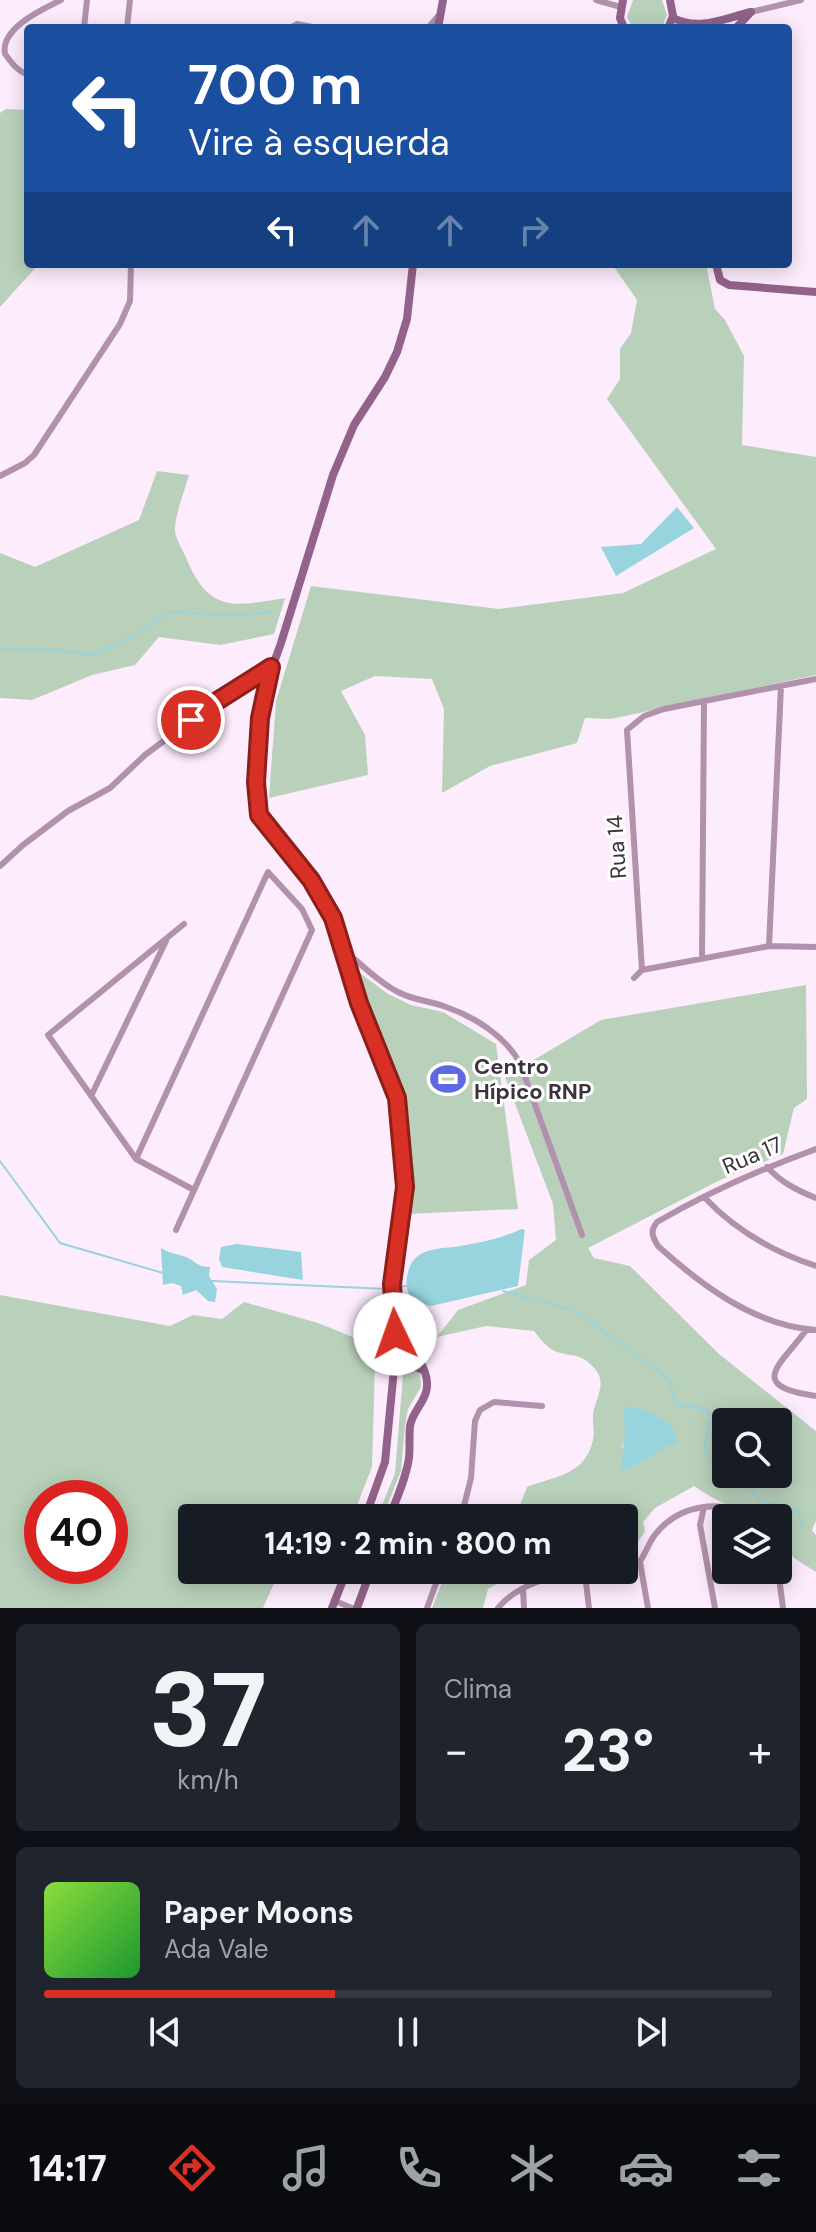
<!DOCTYPE html>
<html lang="pt">
<meta charset="utf-8">
<style>
:root{--surface:#171b24;--page:#20242c;--text:#f1f3f6;--muted:#9ea1a6;--line:#363941;--accent:#d93025}
body{margin:0;font-family:"DM Sans",sans-serif;background:var(--page);color:var(--text);height:100vh;display:flex;flex-direction:column;font-size:30px;white-space:nowrap}
*{box-sizing:border-box;margin:0}
p{font-size:26px;color:var(--muted)}
.icon{flex:none;width:44px;height:44px;fill:none;stroke:currentColor;stroke-width:2;stroke-linecap:round;stroke-linejoin:round}
.map{position:relative;height:1608px;overflow:hidden}
.panel{display:flex;flex-direction:column;gap:16px;padding:16px;background:#0d0f14;flex:1}
.panel>*{flex:none}
.banner{position:absolute;left:24px;top:24px;width:768px;height:244px;border-radius:8px;box-shadow:0 4px 20px #0003;background:#1a4fa0;color:#fff;overflow:hidden}
.controls{position:absolute;left:712px;top:1408px;display:grid;gap:16px}
.controls a{display:grid;place-items:center;width:80px;height:80px;border-radius:8px;background:var(--surface);box-shadow:0 4px 20px #0003;font-size:40px}
.speed{position:absolute;left:24px;top:1480px;display:flex;gap:16px;font-size:40px;font-weight:700;text-align:center}
.speed>*{display:grid;place-content:center;width:104px;height:104px;border-radius:50%;background:var(--surface);box-shadow:0 4px 20px #0003;line-height:1}
.speed .limit{border:12px solid #d22;background:#fff;color:#111}
.pin{position:absolute;display:grid;place-items:center;width:68px;height:68px;color:#fff;margin:-34px;border:4px solid #fff;border-radius:50%;box-shadow:0 2px 8px #0007}
.me{position:absolute;width:88px;margin:-44px;rotate:357deg;stroke-linejoin:round;filter:drop-shadow(0 0 6px #0008)}
.turn{display:flex;align-items:center;gap:28px;height:168px;padding:0 32px;font-size:36px}
.turn .icon{width:104px;height:104px;stroke-width:2.5}
.turn b{display:block;font-size:56px;line-height:68px}
.lanes{display:flex;align-items:center;height:76px;padding:0 32px;background:#0003;justify-content:center;gap:40px;direction:ltr}
.lanes .off{opacity:.35}
.big{font-size:60px;font-weight:700;line-height:1.1}
.panel .tile{flex:1;display:flex;flex-direction:column;justify-content:center;gap:12px;min-width:0;padding:0 28px;border-radius:12px;background:var(--page)}
.panel .dial{align-items:center;gap:0}
.dial b{font-size:104px;line-height:1}
.song{display:flex;align-items:center;gap:24px}
.cover{width:96px;height:96px;border-radius:12px;background:linear-gradient(135deg,hsl(90 70% 55%),hsl(130 70% 35%))}
.played{height:8px;border-radius:4px;background:linear-gradient(90deg,var(--accent) 40%,var(--line) 40%)}
.keys{display:flex;justify-content:space-around;direction:ltr}
.heat{display:flex;justify-content:space-between;align-items:center;font-size:44px;direction:ltr}
.panel .tiles{flex:1;display:grid;gap:16px;grid-template-columns:1fr 1fr}
.tile:last-child{grid-column:span 2}
.trip{position:absolute;left:178px;top:1504px;width:460px;height:80px;border-radius:8px;background:var(--surface);box-shadow:0 4px 20px #0003;font-weight:700;line-height:80px;text-align:center}
.tabs{display:flex;height:128px;justify-content:space-around;align-items:center;background:#090b0e;color:var(--muted)}
.tabs .icon{width:56px;height:56px}
.tabs .current{color:var(--accent)}
.tabs b{font-size:36px;color:var(--text)}
.map>svg:first-child{display:block}
.green{fill:#b9d1bb;fill-rule:evenodd}
.water{fill:#97d4dd}
.lines{fill:none;stroke-linecap:round;stroke-linejoin:round}
.stream{stroke:#97d4dd;stroke-width:2}
.street{stroke:#b291ac;stroke-width:6}
.secondary{stroke:#92628a;stroke-width:8}
.route-casing{stroke:#8d1f18;stroke-width:20}
.route{stroke:#d93025;stroke-width:14}
.labels{text-anchor:middle;stroke-width:6;stroke-linejoin:round;paint-order:stroke}
.street-label{font-size:22px;fill:#3b333b;stroke:#fff}
.poi-label{font-size:22px;font-weight:bold;fill:#3b333b;stroke:#fff;text-anchor:start}
</style>
<div class="map">
<svg width="816" height="1608" viewBox="0 0 816 1608">
<rect width="100%" height="100%" fill="#fdecfc"/>
<!-- green -->
<path class="green" d="M633,0H662L667,15L662,27L633,28L627,17Z
M6,109L28,110V264H39L0,307V113Z
M612,264H706L715,309L725,320L744,356L742,445L816,457V675L611,719L585,718L577,743L490,766L442,793L444,709L432,679L375,676L341,691L365,735L368,775L269,798L276,701L311,586L499,609L623,593L716,549L607,399L620,379V349L631,333L637,300Z
M157,471L189,475C185,490 174,517 175,531C176,540 184,552 187,560C210,614 235,606 285,598L274,634L220,645L159,637L135,665L92,675L32,700L0,698V553L35,567L139,520Z
M352,967L388,994L411,1005L443,1012L496,1044L518,1209L407,1214C409,1180 412,1146 407,1113C398,1065 365,1015 352,967Z
M806,985L807,1099L794,1108L783,1154L718,1181L588,1248L594,1258L630,1266L719,1354L816,1431V1521L812,1530L816,1535V1572L794,1558L778,1538V1518C750,1518 717,1502 694,1486L655,1508L643,1522L645,1531L624,1564V1518H509L519,1508L527,1487C554,1476 585,1476 593,1440C595,1430 591,1419 594,1409C598,1395 606,1381 595,1369C582,1353 573,1357 557,1352C547,1348 540,1339 534,1331L486,1326L437,1337L458,1310L526,1285L529,1260L556,1240L553,1204L505,1077L601,1020ZM726,1422H778V1474H726ZM628,1431L678,1446L670,1444L629,1469L622,1447Z
M0,1295L170,1326L193,1315L222,1319L244,1302L318,1323L368,1343L375,1365L372,1467L352,1518H192V1570H311L275,1581L263,1608H0ZM42,1498H110V1566H42Z
M408,1368L420,1370L421,1387L408,1409L405,1426L401,1471L382,1518H377L395,1473L403,1374Z
M447,1570H566L540,1575H512L488,1589L483,1608H432Z"/>
<!-- water -->
<path class="water" d="M677,507L694,528L616,576L601,547L641,544Z
M521,1229L525,1230L518,1286L431,1306L413,1301C406,1291 405,1283 408,1272C415,1244 445,1250 466,1245C484,1242 505,1237 521,1229Z
M237,1244L301,1252L303,1280L222,1267L219,1259L221,1247Z
M161,1248C173,1255 176,1253 186,1257C197,1262 197,1267 210,1267L209,1276L217,1289L215,1302L208,1301L196,1290L183,1295L181,1286L172,1283L163,1285Z
M634,1407C656,1414 676,1421 678,1446L670,1445L629,1469L621,1468C622,1443 628,1434 623,1408Z"/>
<g class="lines">
<!-- stream -->
<path class="stream" d="M0,649L58,650L92,655L122,642L170,612L235,615L273,612
M0,1161L60,1243L163,1273
M212,1281L387,1289
M398,1287L407,1286
M503,1291L574,1310L669,1379L677,1405L706,1409L710,1418L704,1449L715,1464H726
M739,1474L760,1500L798,1510L803,1528"/>
<!-- street -->
<path class="street" d="M596,0L621,7
M751,12L801,0
M84,28L87,0
M127,28L130,0
M290,28L297,24L317,28
M428,28L439,15
M28,75C17,71 12,63 5,54C0,28 43,9 61,0
M0,476L25,463L34,455L120,324L130,301L131,264
M0,866L23,845L68,811L110,788L145,755L214,703L271,667
M184,924L48,1035L136,1159L194,1190
M769,946L781,686
M343,949C360,963 378,982 398,992C413,1000 430,1001 446,1007C475,1017 505,1036 520,1063L582,1235
M702,959L704,702
M642,970L627,730L644,716L664,709L816,679
M634,978L642,970L769,946L816,947
M91,1096L166,941
M816,1149C761,1169 707,1193 657,1222C650,1231 652,1236 658,1246C701,1285 755,1326 816,1330
M136,1159L268,872L302,909L312,930L176,1230
M767,1167C781,1182 796,1190 816,1198
M704,1197C735,1230 773,1252 816,1266
M807,1329C781,1365 745,1386 816,1396
M704,1507L700,1525L715,1608
M461,1518L471,1478L475,1421L480,1410L494,1402L542,1406
M640,1562L648,1608
M778,1570L783,1608
M585,1574L589,1608
M523,1589L524,1608
M335,1601L352,1608
M427,1608L441,1570
M498,1608C519,1583 557,1573 588,1574C600,1574 614,1577 625,1574C641,1569 645,1549 654,1536C678,1504 721,1498 754,1518"/>
<!-- secondary -->
<path class="secondary" d="M623,0L620,18L624,28
M673,18C700,31 722,19 751,12
M438,28L443,0
M668,28L673,16L670,0
M736,28L749,14
M716,264L720,280L729,285L816,292
M394,1369L412,1365L423,1370
M365,1518L385,1462L394,1369L392,1284L404,1203V1154L397,1098L359,1003L333,918L311,880L259,815L256,782L260,718L265,688L281,643L333,475L354,425L385,377L397,352L407,319L413,264
M389,1518C397,1498 406,1478 409,1458C410,1447 409,1436 410,1426C412,1413 423,1404 426,1392C432,1372 411,1344 395,1334
M332,1608L347,1570
M357,1608L371,1570"/>
</g>
<g class="lines">
<!-- route casing -->
<g class="route-casing">
<path id="route" d="M191,720L214,703L271,667L260,718L256,782L259,815L311,880L333,918L359,1003L397,1098L405,1187L392,1284L395,1334"/>
</g>
<!-- route -->
<use href="#route" class="route"/>
</g>
<!-- icons -->
<defs>
<g id="stadium-bare" transform="scale(2.76)"><path d="M0-5a6.5 5 0 1 0 0 10a6.5 5 0 1 0 0-10ZM-3.5-1.8h7v3.6h-7Z" fill="#5c69e0" stroke="#fff" stroke-width="2.5" paint-order="stroke"/></g>
</defs>
<g fill-rule="evenodd">
<use href="#stadium-bare" x="448" y="1079"/>
</g>
<g class="labels">
<!-- street labels -->
<g class="street-label">
<text transform="translate(616 847) rotate(-94)" y="8">Rua 14</text>
<text transform="translate(752 1155) rotate(-23)" y="8">Rua 17</text>
</g>
<!-- poi labels -->
<g class="poi-label">
<text x="474" y="1074">Centro<tspan x="474" dy="25">Hípico RNP</tspan></text>
</g>
</g>
</svg>
<div class="controls">
<a><svg class="icon" aria-label="search" viewBox="0 0 24 24"><circle cx="10" cy="10" r="6"/><path d="M15 15l6 6"/></svg></a>
<a><svg class="icon" aria-label="layers" viewBox="0 0 24 24"><path d="M12 4l9 5-9 5-9-5zM3 14l9 5 9-5"/></svg></a>
</div>
<div class="speed"><div class="limit">40</div></div>
<div class="pin" style="left:191px;top:720px;background:#d93025"><svg class="icon" aria-label="arrive" viewBox="0 0 24 24"><path d="M6 21V4h12l-3 4 3 4H6"/></svg></div>
<svg class="me" style="left:395px;top:1334px" viewBox="-20 -20 40 40"><circle r="19" fill="#fff"/><path d="M0-13L10 11 0 6-10 11z" fill="#d93025"/></svg>
<div class="trip">14:19 · 2 min · 800 m</div>
<div class="banner">
<div class="turn"><svg class="icon" aria-label="left" viewBox="0 0 24 24"><path d="M17 20v-9H6M10 6l-5 5 5 5"/></svg><div><b>700 m</b>Vire à esquerda</div></div>
<div class="lanes"><svg class="icon" aria-label="left" viewBox="0 0 24 24"><path d="M17 20v-9H6M10 6l-5 5 5 5"/></svg><svg class="icon off" aria-label="ahead" viewBox="0 0 24 24"><path d="M12 20V5M6 11l6-6 6 6"/></svg><svg class="icon off" aria-label="ahead" viewBox="0 0 24 24"><path d="M12 20V5M6 11l6-6 6 6"/></svg><svg class="icon off" aria-label="right" viewBox="0 0 24 24"><path d="M7 20v-9h11M14 6l5 5-5 5"/></svg></div>
</div>
</div>
<section class="panel">
<div class="tiles">
<div class="tile dial"><b>37</b><p>km/h</p></div>
<div class="tile"><p>Clima</p>
<div class="heat"><a>−</a><b class="big">23°</b><a>+</a></div>
</div>
<div class="tile">
<div class="song"><i class="cover"></i><div><b>Paper Moons</b><p>Ada Vale</p></div></div>
<div class="played"></div>
<div class="keys"><svg class="icon" aria-label="previous" viewBox="0 0 24 24"><path d="M18 5L8 12l10 7zM5 5v14"/></svg><svg class="icon" aria-label="pause" viewBox="0 0 24 24"><path d="M8 5v14M16 5v14"/></svg><svg class="icon" aria-label="next" viewBox="0 0 24 24"><path d="M6 5l10 7-10 7zM19 5v14"/></svg></div>
</div>
</div>
</section>
<nav class="tabs">
<b>14:17</b>
<svg class="icon current" aria-label="directions" viewBox="0 0 24 24"><path d="M12 3l9 9-9 9-9-9zM9 14v-3h6M13 9l2 2-2 2"/></svg>
<svg class="icon" aria-label="music" viewBox="0 0 24 24"><path d="M9 18V5l10-2v13"/><circle cx="6" cy="18" r="3"/><circle cx="16" cy="16" r="3"/></svg>
<svg class="icon" aria-label="phone" viewBox="0 0 24 24"><path d="M5 4h4l2 5-3 2q2 4 5 5l2-3 5 2v4C11 20 4 13 5 4z"/></svg>
<svg class="icon" aria-label="climate" viewBox="0 0 24 24"><path d="M12 3v18M4 7l16 10M4 17L20 7"/></svg>
<svg class="icon" aria-label="car" viewBox="0 0 24 24"><path d="M5 17H2v-5l4-1 3-4h7l3 4 3 1v5h-3M9 17h6M6 11h13"/><circle cx="7" cy="17" r="2"/><circle cx="17" cy="17" r="2"/></svg>
<svg class="icon" aria-label="filters" viewBox="0 0 24 24"><path d="M4 7h16M4 17h16"/><circle cx="9" cy="7" r="2"/><circle cx="15" cy="17" r="2"/></svg>
</nav>
